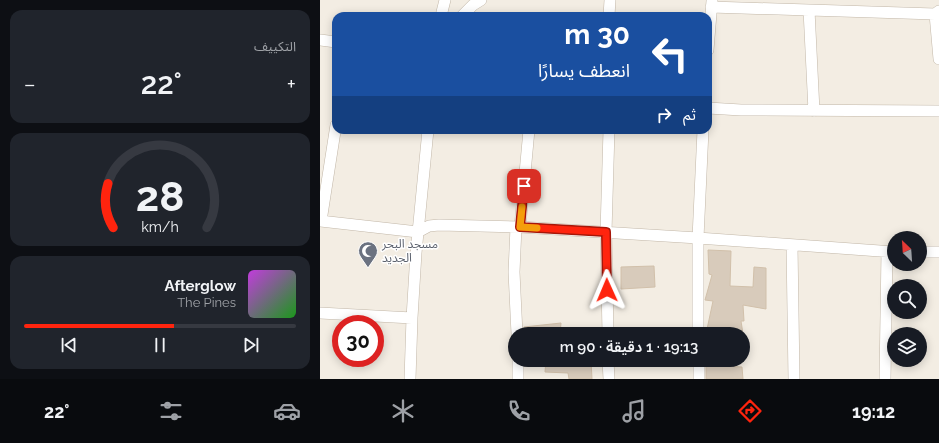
<!DOCTYPE html>
<html lang="ar">
<meta charset="utf-8">
<style>
:root{--surface:#171b24;--page:#20242c;--text:#f1f3f6;--muted:#9ea1a6;--line:#363941;--accent:#ff240e}
body{margin:0;font-family:Raleway,"Noto Sans Arabic",sans-serif;background:var(--page);color:var(--text);direction:rtl;height:100vh;display:flex;flex-direction:column;font-size:15px;white-space:nowrap}
*{box-sizing:border-box;margin:0}
p{font-size:13px;color:var(--muted)}
.icon{flex:none;width:22px;height:22px;fill:none;stroke:currentColor;stroke-width:2;stroke-linecap:round;stroke-linejoin:round}
.map{position:relative;flex:1;overflow:hidden;direction:ltr}
.sheet{display:flex;flex-direction:column;gap:10px;padding:10px;background:#0d0f14;width:320px}
.sheet>*{flex:none}
.banner{position:absolute;left:12px;top:12px;width:380px;height:122px;border-radius:12px;box-shadow:0 2px 10px #0003;direction:rtl;background:#1a4fa0;color:#fff;overflow:hidden}
.needle{width:26px;rotate:335deg}
.fabs{position:absolute;left:567px;top:231px;display:grid;gap:8px}
.fabs a{display:grid;place-items:center;width:40px;height:40px;border-radius:50%;background:var(--surface);box-shadow:0 2px 10px #0003;font-size:20px}
.speed{position:absolute;left:12px;top:315px;display:flex;gap:8px;font-size:20px;font-weight:700;text-align:center}
.speed>*{display:grid;place-content:center;width:52px;height:52px;border-radius:50%;background:var(--surface);box-shadow:0 2px 10px #0003;line-height:1}
.speed .limit{border:6px solid #d22;background:#fff;color:#111}
.pin{position:absolute;display:grid;place-items:center;width:34px;height:34px;color:#fff;margin:-17px;border-radius:8px;box-shadow:0 2px 6px #0006}
.me{position:absolute;width:44px;margin:-22px;rotate:359deg;stroke-linejoin:round;filter:drop-shadow(0 0 3px #0008)}
.turn{display:flex;align-items:center;gap:14px;height:84px;padding:0 16px;font-size:18px}
.turn .icon{width:52px;height:52px;stroke-width:2.5}
.turn b{display:block;font-size:28px;line-height:34px}
.then{display:flex;align-items:center;height:38px;padding:0 16px;background:#0003;gap:8px;font-size:15px}
.big{font-size:30px;font-weight:600;line-height:1.1}
.sheet .card{flex:1;display:flex;flex-direction:column;justify-content:center;gap:6px;min-width:0;padding:0 14px;border-radius:12px;background:var(--page)}
.sheet .dial{align-items:center;gap:0}
.dial svg{height:104px;overflow:visible;fill:none;stroke:var(--line);stroke-width:7;stroke-linecap:round;text-anchor:middle}
.dial text{fill:var(--text);stroke:none}
.song{display:flex;align-items:center;gap:12px}
.cover{width:48px;height:48px;border-radius:6px;background:linear-gradient(135deg,hsl(290 70% 55%),hsl(120 70% 35%))}
.played{height:4px;border-radius:2px;background:linear-gradient(90deg,var(--accent) 55%,var(--line) 55%)}
.keys{display:flex;justify-content:space-around;direction:ltr}
.heat{display:flex;justify-content:space-between;align-items:center;font-size:22px;direction:ltr}
.trip{position:absolute;left:188px;top:327px;width:242px;height:40px;border-radius:20px;background:var(--surface);box-shadow:0 2px 10px #0003;font-weight:600;line-height:40px;text-align:center;direction:rtl}
.tabs{display:flex;height:64px;justify-content:space-around;align-items:center;background:#090b0e;color:var(--muted)}
.tabs .icon{width:28px;height:28px}
.tabs .active{color:var(--accent)}
.tabs b{font-size:18px;color:var(--text)}
main{display:flex;flex:1;min-height:0}
.map>svg:first-child{display:block}
.building{fill:#d8cbbb;stroke:#d1c0aa}
.lines{fill:none;stroke-linecap:round;stroke-linejoin:round}
.street-casing{stroke:#c2b7a8;stroke-width:12}
.street{stroke:#fff;stroke-width:11}
.route-casing{stroke:#a61709;stroke-width:10}
.route{stroke:#ff240e;stroke-width:7}
.slow{stroke:#f59e0b;stroke-width:7}
.labels{text-anchor:middle;stroke-width:3;stroke-linejoin:round;paint-order:stroke}
.worship-label{font-size:12px;fill:#5b616d;stroke:#fff;text-anchor:start}
</style>
<main>
<div class="map">
<svg width="619" height="379" viewBox="0 0 619 379">
<rect width="100%" height="100%" fill="#f3ede3"/>
<!-- building -->
<path class="building" d="M388,250L411,251L410,286L433,287L434,267L446,268V309L423,305L424,321H421L423,334H386L393,301L385,300L392,275L389,274Z
M334,266L335,287L301,289V267Z
M241,323L240,334H204V327Z
M226,360H271L272,379H249L248,373L225,372Z
M386,365L422,367L423,379H386Z"/>
<g class="lines">
<!-- street casing -->
<g class="street-casing">
<path id="street" d="M391,7L615,14L619,11
M489,10L494,111
M615,14L619,59
M121,16L125,0
M142,16L153,5L161,0
M289,16L290,0
M0,40L16,42
M388,50L392,1
M388,108L421,110L619,111
M0,221L98,232L109,226L119,225L200,227L378,238L574,252
M1,221L16,125
M196,227L194,272L197,334
M200,227L209,130
M472,245L474,379
M600,252H619
M0,313L92,318
M288,334L286,232L289,130
M378,334V238L383,130
M198,360V379
M288,360L289,379
M379,360V379
M90,379L92,318L96,253L108,130
M565,379L567,252"/>
</g>
<!-- street -->
<use href="#street" class="street"/>
</g>
<g class="lines">
<!-- route casing -->
<g class="route-casing">
<path id="route" d="M204,186L200,227L286,232L287,290"/>
</g>
<!-- route -->
<use href="#route" class="route"/>
<!-- slow -->
<path class="slow" d="M202,207L200,227L217,228"/>
</g>
<!-- icons -->
<defs>
<g id="mosque-pin" transform="scale(1)"><path d="M0 17L-7.5 6A9.5 9.5 0 1 1 7.5 6Z" fill="#6b7280" stroke="#fff"/><path d="M3.5-4.9A6 6 0 1 0 3.5 4.9A5 5 0 1 1 3.5-4.9Z" fill="#fff"/></g>
</defs>
<g fill-rule="evenodd">
<use href="#mosque-pin" x="48" y="251"/>
</g>
<g class="labels">
<!-- worship labels -->
<g class="worship-label">
<text x="62" y="248">مسجد البحر<tspan x="62" dy="14">الجديد</tspan></text>
</g>
</g>
</svg>
<div class="fabs">
<a><svg class="needle" viewBox="-14 -14 28 28"><path d="M0-13l5 13h-10z" fill="#e53935"/><path d="M0 13l5-13h-10z" fill="#9ea1a6"/></svg></a>
<a><svg class="icon" aria-label="search" viewBox="0 0 24 24"><circle cx="10" cy="10" r="6"/><path d="M15 15l6 6"/></svg></a>
<a><svg class="icon" aria-label="layers" viewBox="0 0 24 24"><path d="M12 4l9 5-9 5-9-5zM3 14l9 5 9-5"/></svg></a>
</div>
<div class="speed"><div class="limit">30</div></div>
<div class="pin" style="left:204px;top:186px;background:#d93025"><svg class="icon" aria-label="arrive" viewBox="0 0 24 24"><path d="M6 21V4h12l-3 4 3 4H6"/></svg></div>
<svg class="me" style="left:287px;top:290px" viewBox="-20 -20 40 40"><path d="M0-17L14 15 0 8-14 15z" fill="#ff240e" stroke="#fff" stroke-width="4"/></svg>
<div class="trip">19:13 · 1 دقيقة · 90 m</div>
<div class="banner">
<div class="turn"><svg class="icon" aria-label="left" viewBox="0 0 24 24"><path d="M17 20v-9H6M10 6l-5 5 5 5"/></svg><div><b>30 m</b>انعطف يسارًا</div></div>
<div class="then">ثم<svg class="icon" aria-label="right" viewBox="0 0 24 24"><path d="M7 20v-9h11M14 6l5 5-5 5"/></svg></div>
</div>
</div>
<section class="sheet">
<div class="card"><p>التكييف</p>
<div class="heat"><a>−</a><b class="big">22°</b><a>+</a></div>
</div>
<div class="card dial"><svg viewBox="0 0 100 80">
<path d="M14 69A42 42 0 1 1 86 69"/>
<path d="M14 69A42 42 0 0 1 10 35" stroke="#ff240e"/>
<text x="50" y="56" font-size="32" font-weight="700">28</text>
<text x="50" y="72" font-size="11">km/h</text>
</svg></div>
<div class="card">
<div class="song"><i class="cover"></i><div><b>Afterglow</b><p>The Pines</p></div></div>
<div class="played"></div>
<div class="keys"><svg class="icon" aria-label="previous" viewBox="0 0 24 24"><path d="M18 5L8 12l10 7zM5 5v14"/></svg><svg class="icon" aria-label="pause" viewBox="0 0 24 24"><path d="M8 5v14M16 5v14"/></svg><svg class="icon" aria-label="next" viewBox="0 0 24 24"><path d="M6 5l10 7-10 7zM19 5v14"/></svg></div>
</div>
</section>
</main>
<nav class="tabs">
<b>19:12</b>
<svg class="icon active" aria-label="directions" viewBox="0 0 24 24"><path d="M12 3l9 9-9 9-9-9zM9 14v-3h6M13 9l2 2-2 2"/></svg>
<svg class="icon" aria-label="music" viewBox="0 0 24 24"><path d="M9 18V5l10-2v13"/><circle cx="6" cy="18" r="3"/><circle cx="16" cy="16" r="3"/></svg>
<svg class="icon" aria-label="phone" viewBox="0 0 24 24"><path d="M5 4h4l2 5-3 2q2 4 5 5l2-3 5 2v4C11 20 4 13 5 4z"/></svg>
<svg class="icon" aria-label="climate" viewBox="0 0 24 24"><path d="M12 3v18M4 7l16 10M4 17L20 7"/></svg>
<svg class="icon" aria-label="car" viewBox="0 0 24 24"><path d="M5 17H2v-5l4-1 3-4h7l3 4 3 1v5h-3M9 17h6M6 11h13"/><circle cx="7" cy="17" r="2"/><circle cx="17" cy="17" r="2"/></svg>
<svg class="icon" aria-label="filters" viewBox="0 0 24 24"><path d="M4 7h16M4 17h16"/><circle cx="9" cy="7" r="2"/><circle cx="15" cy="17" r="2"/></svg>
<b>22°</b>
</nav>
